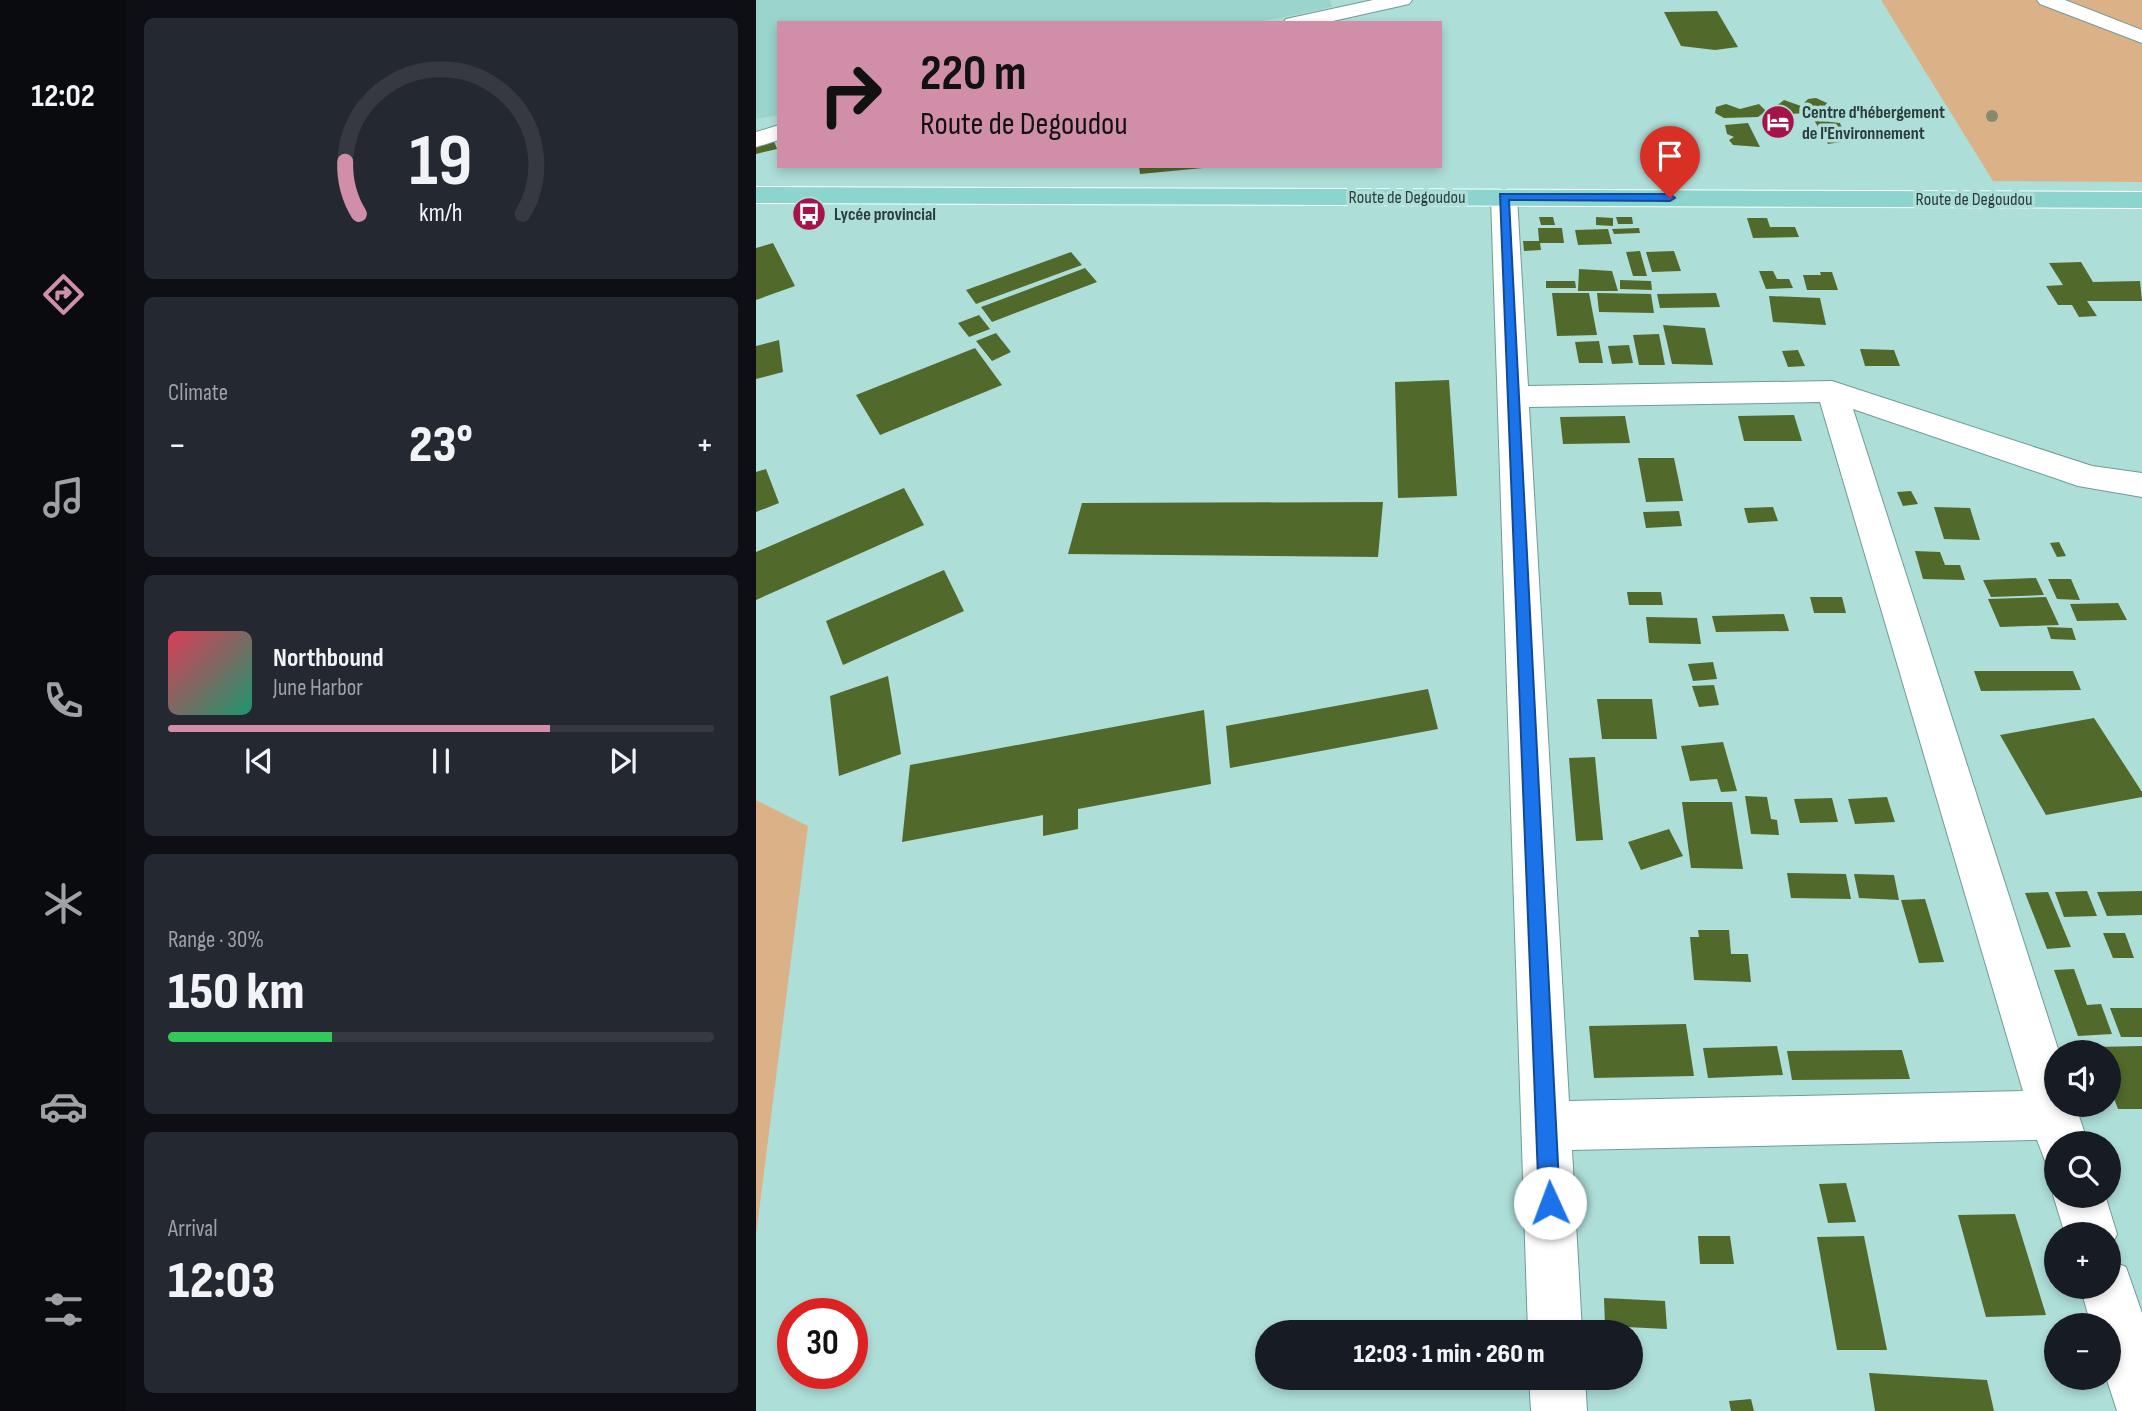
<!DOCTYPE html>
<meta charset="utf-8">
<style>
:root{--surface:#171b24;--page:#242831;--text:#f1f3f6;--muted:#9ea1a6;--line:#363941;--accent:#d08ea8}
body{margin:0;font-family:"Sofia Sans Condensed",sans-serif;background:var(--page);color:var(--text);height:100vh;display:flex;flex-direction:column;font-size:26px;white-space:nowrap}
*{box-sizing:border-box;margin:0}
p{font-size:23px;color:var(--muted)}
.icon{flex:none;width:38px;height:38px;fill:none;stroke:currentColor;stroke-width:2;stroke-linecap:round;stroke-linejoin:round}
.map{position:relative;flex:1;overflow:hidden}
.details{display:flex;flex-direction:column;gap:18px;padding:18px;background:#0d0f14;width:630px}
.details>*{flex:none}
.banner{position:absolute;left:21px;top:21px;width:665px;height:147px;border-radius:0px;box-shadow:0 4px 10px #0003;background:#d08ea8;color:#111;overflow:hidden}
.tools{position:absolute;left:1288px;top:1040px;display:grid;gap:14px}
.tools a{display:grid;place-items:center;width:77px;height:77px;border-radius:50%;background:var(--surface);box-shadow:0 4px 10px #0003;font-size:35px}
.speed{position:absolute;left:21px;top:1298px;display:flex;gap:14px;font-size:35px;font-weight:700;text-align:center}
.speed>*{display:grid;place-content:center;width:91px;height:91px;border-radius:50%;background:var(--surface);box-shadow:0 4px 10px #0003;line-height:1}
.speed .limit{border:10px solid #d22;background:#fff;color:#111}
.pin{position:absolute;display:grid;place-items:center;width:60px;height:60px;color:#fff;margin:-72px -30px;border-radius:50% 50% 50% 0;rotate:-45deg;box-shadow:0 0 7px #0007}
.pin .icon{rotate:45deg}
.me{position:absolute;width:77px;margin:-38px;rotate:358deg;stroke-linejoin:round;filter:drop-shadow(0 0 5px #0008)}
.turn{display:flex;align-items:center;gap:24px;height:147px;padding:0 28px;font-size:32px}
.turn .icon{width:91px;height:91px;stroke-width:2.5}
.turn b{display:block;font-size:49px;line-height:60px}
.big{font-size:52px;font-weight:800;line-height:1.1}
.details .tile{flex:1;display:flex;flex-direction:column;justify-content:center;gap:10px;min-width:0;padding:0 24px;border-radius:10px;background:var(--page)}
.details .dial{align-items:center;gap:0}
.dial svg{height:182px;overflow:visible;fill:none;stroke:var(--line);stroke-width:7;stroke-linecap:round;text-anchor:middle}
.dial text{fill:var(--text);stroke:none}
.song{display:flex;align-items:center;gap:21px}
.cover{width:84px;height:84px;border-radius:10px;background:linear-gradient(135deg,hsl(350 70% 55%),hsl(160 70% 35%))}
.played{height:7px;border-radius:4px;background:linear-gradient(90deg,var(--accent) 70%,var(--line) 70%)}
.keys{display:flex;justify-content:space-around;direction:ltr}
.heat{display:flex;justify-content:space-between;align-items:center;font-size:38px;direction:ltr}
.charge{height:10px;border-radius:5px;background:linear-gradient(90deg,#34c759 30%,var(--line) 0)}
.trip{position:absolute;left:499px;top:1320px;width:388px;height:70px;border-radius:35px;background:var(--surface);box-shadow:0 4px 10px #0003;font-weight:800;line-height:70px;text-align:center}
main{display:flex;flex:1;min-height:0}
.menu{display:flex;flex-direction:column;width:126px;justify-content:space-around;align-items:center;background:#090b0e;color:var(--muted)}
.menu .icon{width:49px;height:49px}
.menu .current{color:var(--accent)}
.menu b{font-size:32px;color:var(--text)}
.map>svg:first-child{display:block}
.built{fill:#9ad4cd}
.green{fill:#dbb287}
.building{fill:#516a2b}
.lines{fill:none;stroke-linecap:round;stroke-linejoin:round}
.minor-casing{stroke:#6e9c97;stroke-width:2}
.major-casing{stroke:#fff;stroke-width:2}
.minor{fill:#fff;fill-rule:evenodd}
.major{fill:#8cd4ce;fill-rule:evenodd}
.tree{fill:#888a70}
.route{fill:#1a73e8;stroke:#114b97;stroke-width:2}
.labels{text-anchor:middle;stroke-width:7;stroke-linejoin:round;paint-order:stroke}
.far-poi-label{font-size:18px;font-weight:bold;fill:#2a3d3b;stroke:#aeded8;text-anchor:start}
.far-street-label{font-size:18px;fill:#2a3d3b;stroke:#aeded8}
</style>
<main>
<nav class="menu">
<b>12:02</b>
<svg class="icon current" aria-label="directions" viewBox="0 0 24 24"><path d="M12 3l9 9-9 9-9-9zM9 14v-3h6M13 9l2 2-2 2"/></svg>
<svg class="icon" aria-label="music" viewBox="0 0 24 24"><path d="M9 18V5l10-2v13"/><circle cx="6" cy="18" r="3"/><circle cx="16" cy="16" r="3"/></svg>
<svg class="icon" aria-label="phone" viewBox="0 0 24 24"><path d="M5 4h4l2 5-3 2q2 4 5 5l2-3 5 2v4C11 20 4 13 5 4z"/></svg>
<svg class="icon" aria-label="climate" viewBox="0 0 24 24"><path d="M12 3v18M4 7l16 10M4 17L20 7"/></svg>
<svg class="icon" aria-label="car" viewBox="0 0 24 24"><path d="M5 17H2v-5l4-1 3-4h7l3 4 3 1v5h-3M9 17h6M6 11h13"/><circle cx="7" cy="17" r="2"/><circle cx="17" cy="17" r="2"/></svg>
<svg class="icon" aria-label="filters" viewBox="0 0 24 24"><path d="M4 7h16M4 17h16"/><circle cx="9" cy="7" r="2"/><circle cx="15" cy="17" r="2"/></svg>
</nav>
<section class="details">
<div class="tile dial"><svg viewBox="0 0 100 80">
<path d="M14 69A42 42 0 1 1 86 69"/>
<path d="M14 69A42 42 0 0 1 8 46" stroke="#d08ea8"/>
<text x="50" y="56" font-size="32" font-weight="700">19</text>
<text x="50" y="72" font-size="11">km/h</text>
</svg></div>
<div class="tile"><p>Climate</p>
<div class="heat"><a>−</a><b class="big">23°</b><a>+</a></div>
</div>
<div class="tile">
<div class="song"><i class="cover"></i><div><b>Northbound</b><p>June Harbor</p></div></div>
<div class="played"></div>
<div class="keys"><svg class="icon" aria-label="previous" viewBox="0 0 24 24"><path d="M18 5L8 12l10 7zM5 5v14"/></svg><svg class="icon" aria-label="pause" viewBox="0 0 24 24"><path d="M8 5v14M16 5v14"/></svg><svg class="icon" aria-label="next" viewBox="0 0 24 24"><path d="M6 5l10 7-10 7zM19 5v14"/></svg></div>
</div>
<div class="tile"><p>Range · 30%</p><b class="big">150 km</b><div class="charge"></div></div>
<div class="tile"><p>Arrival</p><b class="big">12:03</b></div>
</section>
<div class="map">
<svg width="1386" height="1411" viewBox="0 0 1386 1411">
<rect width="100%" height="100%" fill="#aeded8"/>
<!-- built -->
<path class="built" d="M0,0H574L576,7L498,23H23V115L0,119Z"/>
<!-- green -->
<path class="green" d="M1125,0H1386V182L1237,181Z
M0,800L52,826L0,1235Z"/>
<!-- building -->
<path class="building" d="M961,11L982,47L959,50L925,46L908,12Z
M1060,98L1071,103L1072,109L1067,112L1034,114L1019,107L1028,100L1045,106L1052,99Z
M970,104L984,109L1003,104L1010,111L1002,117L968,118L959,113L960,107Z
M1058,120L1084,123L1086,128L1081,131L1092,137V141L1072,144Z
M992,123L1004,147L977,145L973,140L978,137L971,134L969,125Z
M18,141L21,149L0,154V146Z
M383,166H447V168L384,174Z
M783,217H797L799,225H785Z
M840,217L857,218V226L840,225Z
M860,217H876L877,224H862Z
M991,218H1011L1014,227H1039L1043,237L997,238Z
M782,228H806L808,243H784L785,250L768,251L767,241H783Z
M883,228L884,233L858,234L856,229Z
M852,229L856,244L822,245L819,230Z
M17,243L39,286L0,300V248Z
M884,251L891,276H877L870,252Z
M918,251L925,271L896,272L890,252Z
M315,252L326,265L220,304L210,290Z
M1325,262L1337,282L1384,281L1386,301H1331L1341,316L1323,317L1316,305H1302L1290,286L1307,285L1293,263Z
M329,268L341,282L236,322L225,307Z
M823,269L856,271L862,291H822Z
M1003,271H1017L1021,279H1033L1037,288L1010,289Z
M1064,272H1076L1082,290H1051L1047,275H1065Z
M864,280L895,281L896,290L864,289Z
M790,281H819L820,288H790Z
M796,293H833L841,335L801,336Z
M841,293L895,294L898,313L843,312Z
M960,293L964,307L904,308L901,294Z
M1013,296L1064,298L1070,325L1017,322Z
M223,315L234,329L213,337L202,323Z
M907,325L949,328L957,365L916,364Z
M240,333L255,352L236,361L220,341Z
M903,334L909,365H883L877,335Z
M23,340L27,372L0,379V346Z
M843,341L847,363H823L819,342Z
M873,345L877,363L856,364L852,346Z
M219,348L246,385L124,435L100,395Z
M1104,349L1138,350L1144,366H1109Z
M1042,350L1049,366L1032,367L1026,351Z
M693,380L701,496L642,498L639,382Z
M1038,415L1046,441H988L982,416Z
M869,416L874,443L807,444L804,417Z
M882,458H918L927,501L890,502Z
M10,469L23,503L0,512V472Z
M148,488L168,525L0,600V552Z
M1155,491L1162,504L1147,506L1141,492Z
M627,502L622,557L312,554L326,503Z
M1017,507L1022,521L992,523L988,508Z
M1178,507L1214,508L1224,540L1188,539Z
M923,511L926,526L890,528L887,512Z
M1303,542L1310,556L1301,557L1294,543Z
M1159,551L1184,552L1189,565H1204L1209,580L1167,579Z
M188,570L208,611L87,665L70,621Z
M1280,578L1288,595L1235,597L1227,580Z
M1292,579H1315L1324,600L1301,599Z
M871,592H905L907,605H873Z
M1054,597H1086L1090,613H1058Z
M1290,597L1303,625L1244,627L1232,599Z
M1362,603L1371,620L1321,621L1314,604Z
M1028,614L1033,631L960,632L956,616Z
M890,617L941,618L945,644L893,643Z
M1291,627L1316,628L1320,640L1295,639Z
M957,662L961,679L937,681L932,664Z
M1218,671H1317L1325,690L1225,691Z
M132,676L145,754L83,776L74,696Z
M958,685L963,705L943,707L936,686Z
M672,689L682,729L474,768L470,726Z
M841,699H896L901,739H846Z
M448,710L455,784L322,809V829L287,836V815L146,842L154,765Z
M1338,718L1386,792V797L1290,815L1244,735Z
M967,742L981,791L965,792L961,779L934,781L925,746Z
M839,757L847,840L820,841L813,758Z
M989,796L1011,797L1015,819L1021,820L1023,835L995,834Z
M1131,797L1139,822L1099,824L1092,799Z
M1076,798L1082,822L1044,823L1038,799Z
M926,802H976L987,869L935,868Z
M913,829L927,856L885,870L872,842Z
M1031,873L1090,874L1095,899L1035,898Z
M1098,874L1138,875L1143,900L1103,898Z
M1331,891L1341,916L1308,917L1299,892Z
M1386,891V915L1351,916L1341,892Z
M1292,892L1315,947L1291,949L1269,893Z
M1169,899L1188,962L1163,963L1145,900Z
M942,930H973L975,954H992L995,982L938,980L934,937H943Z
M1347,933H1369L1378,958H1357Z
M1318,969L1331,1005L1345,1004L1356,1034L1322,1036L1298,970Z
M1354,1008H1386V1037H1365Z
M930,1024L938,1076L838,1078L833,1026Z
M1021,1046L1027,1075L952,1078L947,1048Z
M1386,1046V1109H1362L1353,1085V1052H1341L1339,1047Z
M1146,1050L1154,1079L1036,1080L1031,1051Z
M1090,1183L1100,1222L1072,1223L1063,1184Z
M1259,1214L1290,1315L1230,1317L1202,1215Z
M942,1236H974L978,1264H944Z
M1108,1236L1131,1350H1081L1061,1237Z
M848,1298L909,1301L911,1329L849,1326Z
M1113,1373L1231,1380L1238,1411H1119Z
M995,1399L998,1411H975L973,1401Z"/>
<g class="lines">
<!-- minor casing -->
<g class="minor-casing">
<path id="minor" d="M617,0H656L653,4L568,23H527L530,19Z
M1281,0H1309L1386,30V43L1284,4Z
M23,125V140L0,147V132Z
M748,189L757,192L761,197L772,386L1076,381L1336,466L1386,473V497L1322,486L1097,409L1303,1052L1300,1104H1319L1332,1143H1300V1165L1289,1161L1281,1140L816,1150L826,1332H772L735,197L739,192ZM1064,402L1267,1091L813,1101L773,407Z
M1300,1188V1195H1349L1361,1234L1353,1252V1234H1309L1297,1195Z
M1353,1260L1370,1267L1386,1313V1411H1361L1350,1377L1353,1325H1335L1324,1286H1353Z
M773,1377H829L831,1411H775Z"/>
</g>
<!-- major casing -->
<g class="major-casing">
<path id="major" d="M0,187L1386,192V208L0,203Z"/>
</g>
<!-- minor -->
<use href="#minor" class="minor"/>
<!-- major -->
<use href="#major" class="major"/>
</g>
<!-- trees -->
<circle class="tree" cx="1236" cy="116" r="6"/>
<!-- route -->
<path class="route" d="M744,194H914L919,198L914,201L753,200L804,1203L801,1211L794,1214L786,1211L783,1203Z"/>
<!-- icons -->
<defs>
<g id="hotel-disc" transform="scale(1.75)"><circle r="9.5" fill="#a71249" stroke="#aeded8"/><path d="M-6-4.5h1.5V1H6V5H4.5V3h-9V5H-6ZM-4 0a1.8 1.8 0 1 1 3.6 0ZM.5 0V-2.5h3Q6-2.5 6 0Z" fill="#fff"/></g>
<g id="bus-disc" transform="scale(1.75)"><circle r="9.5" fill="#a71249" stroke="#aeded8"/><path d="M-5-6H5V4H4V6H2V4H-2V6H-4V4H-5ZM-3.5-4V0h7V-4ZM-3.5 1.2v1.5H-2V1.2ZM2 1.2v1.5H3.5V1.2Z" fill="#fff"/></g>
</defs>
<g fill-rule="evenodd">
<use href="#hotel-disc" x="1022" y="122"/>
<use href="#bus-disc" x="53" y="214"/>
</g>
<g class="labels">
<!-- far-poi labels -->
<g class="far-poi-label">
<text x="1046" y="118">Centre d'hébergement<tspan x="1046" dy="21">de l'Environnement</tspan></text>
<text x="78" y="220">Lycée provincial</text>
</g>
<!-- far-street labels -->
<g class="far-street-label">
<text x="651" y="203">Route de Degoudou</text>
<text x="1218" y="205">Route de Degoudou</text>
</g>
</g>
</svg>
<div class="tools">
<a><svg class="icon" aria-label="sound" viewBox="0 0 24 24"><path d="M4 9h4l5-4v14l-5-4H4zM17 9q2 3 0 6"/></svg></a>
<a><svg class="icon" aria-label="search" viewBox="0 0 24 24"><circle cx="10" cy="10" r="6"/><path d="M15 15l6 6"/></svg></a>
<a>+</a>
<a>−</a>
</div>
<div class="speed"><div class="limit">30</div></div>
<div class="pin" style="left:914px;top:198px;background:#d93025"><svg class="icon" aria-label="arrive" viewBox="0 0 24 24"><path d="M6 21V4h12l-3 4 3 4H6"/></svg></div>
<svg class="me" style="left:794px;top:1203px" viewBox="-20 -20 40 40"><circle r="19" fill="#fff"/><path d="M0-13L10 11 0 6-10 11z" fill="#1a73e8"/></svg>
<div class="trip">12:03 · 1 min · 260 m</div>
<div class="banner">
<div class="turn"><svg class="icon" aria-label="right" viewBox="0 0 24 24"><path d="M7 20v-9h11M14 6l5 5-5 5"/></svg><div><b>220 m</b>Route de Degoudou</div></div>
</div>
</div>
</main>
